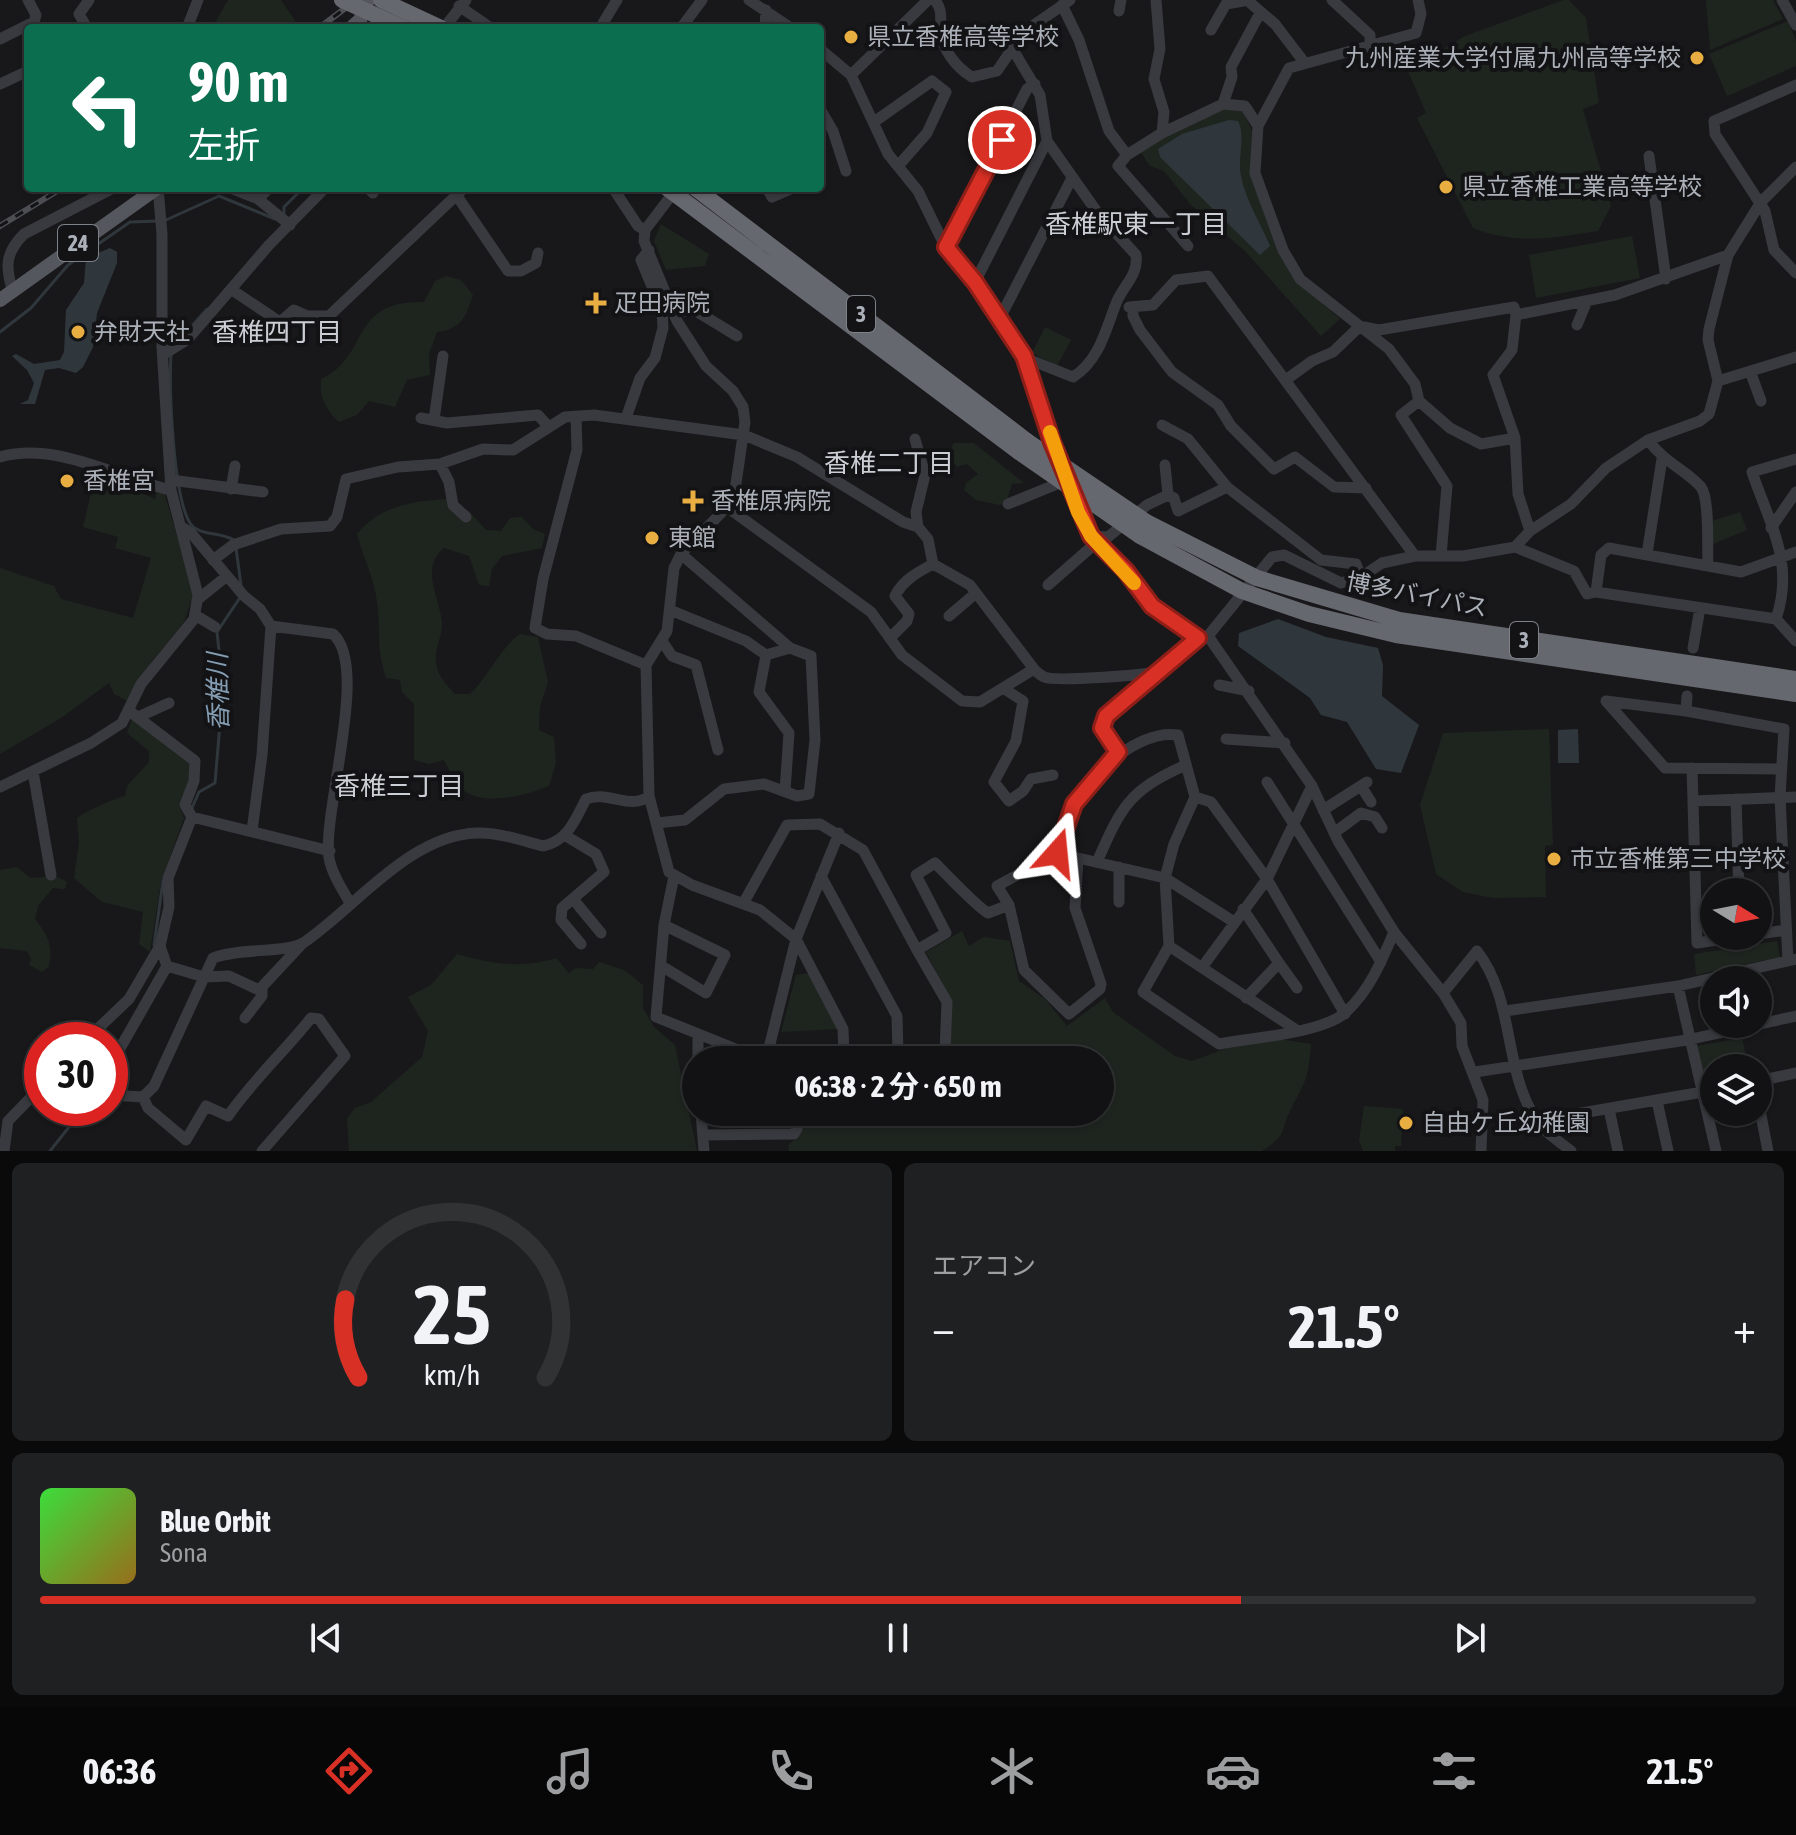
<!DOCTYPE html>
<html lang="ja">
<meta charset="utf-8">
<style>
:root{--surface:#121214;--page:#1f2022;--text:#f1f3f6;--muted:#9c9ea0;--line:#313234;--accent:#d93025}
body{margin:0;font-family:"Asap Condensed","Noto Sans JP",sans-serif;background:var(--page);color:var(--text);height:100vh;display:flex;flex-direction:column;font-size:30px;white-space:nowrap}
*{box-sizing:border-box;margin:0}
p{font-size:26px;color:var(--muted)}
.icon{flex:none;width:44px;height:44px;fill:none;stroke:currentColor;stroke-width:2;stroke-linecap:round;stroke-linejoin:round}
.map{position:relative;height:1151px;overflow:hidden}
.sheet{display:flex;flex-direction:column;gap:12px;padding:12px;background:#0a0a0b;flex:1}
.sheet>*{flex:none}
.hud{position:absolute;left:24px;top:24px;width:800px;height:168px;border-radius:8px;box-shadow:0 2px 6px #0004,0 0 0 2px var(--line);background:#0b6e4f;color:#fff;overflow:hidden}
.needle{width:52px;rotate:100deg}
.controls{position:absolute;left:1700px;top:878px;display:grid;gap:16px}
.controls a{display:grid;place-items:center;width:72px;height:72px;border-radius:50%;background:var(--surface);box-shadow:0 2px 6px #0004,0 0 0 2px var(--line);font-size:40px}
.speed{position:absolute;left:24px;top:1022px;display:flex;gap:16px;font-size:40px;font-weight:700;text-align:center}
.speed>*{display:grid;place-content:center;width:104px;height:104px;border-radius:50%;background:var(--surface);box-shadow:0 2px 6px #0004,0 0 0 2px var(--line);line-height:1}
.speed .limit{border:12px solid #d22;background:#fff;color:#111}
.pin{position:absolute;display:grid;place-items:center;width:68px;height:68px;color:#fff;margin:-34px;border:4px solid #fff;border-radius:50%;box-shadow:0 2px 8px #0007}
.me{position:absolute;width:88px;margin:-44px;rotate:18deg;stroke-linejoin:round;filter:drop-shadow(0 0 6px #0008)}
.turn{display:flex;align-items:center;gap:28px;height:168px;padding:0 32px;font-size:36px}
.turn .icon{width:104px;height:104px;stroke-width:2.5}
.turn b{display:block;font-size:56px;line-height:68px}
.big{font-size:60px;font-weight:700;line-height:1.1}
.sheet .card{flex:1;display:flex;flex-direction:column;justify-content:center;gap:12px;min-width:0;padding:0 28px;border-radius:12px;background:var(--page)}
.sheet .dial{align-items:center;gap:0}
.dial svg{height:208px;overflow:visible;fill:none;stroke:var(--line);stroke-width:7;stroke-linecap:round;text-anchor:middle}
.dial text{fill:var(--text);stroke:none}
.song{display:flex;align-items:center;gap:24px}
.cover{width:96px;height:96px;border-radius:12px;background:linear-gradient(135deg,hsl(120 70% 55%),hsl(40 70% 35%))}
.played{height:8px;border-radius:4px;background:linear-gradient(90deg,var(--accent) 70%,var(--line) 70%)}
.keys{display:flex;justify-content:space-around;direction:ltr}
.heat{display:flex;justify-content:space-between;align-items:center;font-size:44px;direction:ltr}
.sheet .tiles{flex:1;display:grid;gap:12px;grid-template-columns:1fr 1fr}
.card:last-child{grid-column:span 2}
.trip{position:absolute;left:682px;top:1046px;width:432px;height:80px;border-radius:40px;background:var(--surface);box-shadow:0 2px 6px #0004,0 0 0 2px var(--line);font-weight:700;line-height:80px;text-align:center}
.tabs{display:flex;height:128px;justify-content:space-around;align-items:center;background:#070708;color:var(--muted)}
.tabs .icon{width:56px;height:56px}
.tabs .current{color:var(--accent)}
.tabs b{font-size:36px;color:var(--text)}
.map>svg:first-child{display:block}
.green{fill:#1e251f}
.water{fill:#2f373d}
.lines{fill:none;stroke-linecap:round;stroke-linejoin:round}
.stream{stroke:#2f373d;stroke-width:3}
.minor{stroke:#393a3f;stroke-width:11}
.major{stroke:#55575e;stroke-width:14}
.highway{stroke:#66686f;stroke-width:16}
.rail-casing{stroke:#4c4e54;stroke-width:6}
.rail{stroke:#131315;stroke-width:3;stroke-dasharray:9;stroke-linecap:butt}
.highway-bridge{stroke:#66686f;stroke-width:16}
.route-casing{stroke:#8d1f18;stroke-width:20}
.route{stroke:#d93025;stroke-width:14}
.slow{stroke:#f59e0b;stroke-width:14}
.poi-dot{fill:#e8ae42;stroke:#131315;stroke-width:3}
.labels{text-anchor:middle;stroke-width:8;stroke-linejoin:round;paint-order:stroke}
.shield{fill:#131315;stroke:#7d8188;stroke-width:2}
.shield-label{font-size:22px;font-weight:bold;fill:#abb0b9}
.poi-label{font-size:24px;fill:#abb0b9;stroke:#131315;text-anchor:start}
.street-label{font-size:24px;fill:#abb0b9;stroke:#131315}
.neighbourhood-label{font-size:26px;fill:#ccced5;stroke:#131315}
.water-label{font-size:26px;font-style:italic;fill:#849db2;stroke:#131315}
</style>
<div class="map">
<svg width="1796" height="1151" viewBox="0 0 1796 1151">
<rect width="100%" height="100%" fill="#18181a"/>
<!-- green -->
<path class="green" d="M228,0H281L300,28H212Z
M1563,0H1569L1586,18L1599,103L1583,109L1611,206L1598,231C1553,238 1517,245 1473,228L1417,118L1426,113L1408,71L1463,37Z
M1706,0H1773L1783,19L1710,50Z
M1788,21L1796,41V66L1727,96L1709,54Z
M1227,108L1242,109L1252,131L1250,166L1254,185L1291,275L1340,319L1321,336L1245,251L1190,204L1164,171L1150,166L1140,151L1172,130Z
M661,224L709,254L705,266L666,270L654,241Z
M1632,236L1640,278L1536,298L1529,255Z
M446,276L461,280L473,295C466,317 461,329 437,332L429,354L430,375L407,380L395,407L369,401L357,415L339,422C326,410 319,397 321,379C372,355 347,301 424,302L435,281Z
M1045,327L1071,340L1057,366L1032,353Z
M954,443H974L1024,483L1012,484L1007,500L1000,505L976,500L964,490L966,483L978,474L967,464L957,467L948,454Z
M94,480L112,481L155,499L157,490L164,492L194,592L184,622L153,660L127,701L114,694L109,683L61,718L0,754V568L54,586L61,599L133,618L151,558L115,548L118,537L83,527Z
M447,499L469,511L486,530L501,531L510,518L522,517L533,529L545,534L542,548L502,556L492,569L489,586L479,585L469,556L444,548C418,569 442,601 442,625C442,637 434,650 436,662C437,676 447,685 455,694H470C489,676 499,649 520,634L538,637L548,682L540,706L539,730L554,737L556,763L549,786C527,795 481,808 461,788C454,781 449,769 444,760L429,764L414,760V704L402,692L400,680L386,678C376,647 381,631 377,602C374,577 363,557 357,534C379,506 413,501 447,499Z
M1740,512L1747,530L1713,544L1712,521Z
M132,718L191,761L192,779L179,806L184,818L161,882L150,952L139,944L143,912L102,902L74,878L79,842L77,818C82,813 118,797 125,796L127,786L149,762V751L127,733Z
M1549,729L1553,845L1545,846L1546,897L1493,898L1463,892L1436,874L1420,805L1443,733Z
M17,867L30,878L55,876L67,882L65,889L53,888L38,906L35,919C48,936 53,945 49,966L42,972L29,965L31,959L27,951L0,948V870Z
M962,931L969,946L984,937L1010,941L1019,981L1045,999L1067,1026L1105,998L1113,1012L1175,1056L1192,1061L1260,1036L1311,1044C1308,1082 1306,1079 1290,1111C1279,1134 1288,1134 1262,1151H789L788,1145L800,1135V1112H1100V1060H853L949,1059V996L926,952Z
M1777,941L1780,957L1696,975L1694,954Z
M457,954C492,964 521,969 556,958L569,973L576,968L593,969L599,962L624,970L643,985V1008L654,1027L675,1045L697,1151H349L347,1118L355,1108L371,1102L422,1057L428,1031L408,997L431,985Z
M809,973L837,1029L781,1032L796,975Z
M1742,1038L1749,1068H1714V1083L1704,1085L1696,1046Z
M1364,1106L1403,1109L1401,1146H1395V1151H1363L1359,1140Z"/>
<!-- water -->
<path class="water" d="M1229,120L1238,121C1246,136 1237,158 1241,176C1245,199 1261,224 1270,246L1260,255L1160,157L1158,149L1182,134Z
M110,248L117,252V263L97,313L93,347L83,367L76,373L59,368L45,370L35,404H20L28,400L34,383L27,370L12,356L16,354L34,364L60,360L64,352L66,310L84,283L86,258Z
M1278,619L1326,637L1378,648L1383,665L1382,696L1419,725L1401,773L1376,769L1347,722L1321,715L1310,698L1238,646L1239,633Z
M1578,729L1579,763H1558V730Z"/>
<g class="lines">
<!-- stream -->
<path class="stream" d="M284,214V207L303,188
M166,220L219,196L275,219
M0,332L31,308L68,265L130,222L158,221
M183,336L207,309
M171,355C169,388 173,496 190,523C199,537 223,531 235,541
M236,548L241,585
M192,808L199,792L215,783L223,688L217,632L241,596
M154,945L163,881
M50,1151L77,1117"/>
<!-- minor -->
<path class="minor" d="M749,0L791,28
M935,0C943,11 940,17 941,30C941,49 957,68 972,77L997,71L1012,49L1015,53L1040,95L1047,141L1097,212L1136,255C1139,274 1124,285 1117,301C1106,328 1100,360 1073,377L1025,358
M1156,0L1160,49L1154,79L1164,112L1162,133
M1247,0L1275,24L1304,62
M1332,0L1370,35V46
M1418,0L1421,14L1416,33L1289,68L1258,126L1255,173L1283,250L1300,279L1389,349L1415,384L1419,401L1450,428L1481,444L1515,438L1518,494L1530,531
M1782,0L1796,25
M1062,5L1079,40L1109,131L1127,155L1162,133L1223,104
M459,6L491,28
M1119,11L1121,0
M87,28L79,14L89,0
M187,28L198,0
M444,28L466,0
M600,28L617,0
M681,28L702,0
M765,28L766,10
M1211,30L1226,4L1249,0
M0,39L34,22L36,15L28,0
M820,49L851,75L888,154L918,191L946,248L975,282L1024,356L1061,464
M1012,49L1018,36L1070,0
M851,75L928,0
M0,84L28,71
M1796,85L1714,121L1715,134L1765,211L1774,250L1796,273
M820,109L833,131L846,171
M874,122L932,81L946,92L927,133L898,166
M1258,126L1245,106L1223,104L1232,77L1231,67L1260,13
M1127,155L1118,166L1188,246
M1649,156L1666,279
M230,188L258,199L269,188
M368,188L373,193
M613,188L638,226L645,230
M677,188L645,230L644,241L677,321L706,366L733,391L743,407L745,422L735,490L727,507L681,554L674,568L667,631L646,665L649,796L669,872L692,885L760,910L796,939L843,1029L844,1055
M767,188L772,197L793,188
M457,196L508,271H521L536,263L538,253
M258,199L290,225
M946,247L1027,89L1035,84
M975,282L1047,141
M232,290L280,322L294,310L307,316H329L464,188
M13,292C5,267 5,253 24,234L113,188
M1129,307L1153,305L1176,280L1208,276L1415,556
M1133,310V316L1140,330L1172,372L1218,405L1231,426L1274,469L1295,457L1334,487L1366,488
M674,312L696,311L737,336
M997,316L1003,312L1072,178
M1577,325L1587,301
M1364,327L1379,330L1514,307L1516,315L1615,295L1728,255
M164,354L188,339L269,245L325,188
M1750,371L1761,401
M1287,379L1312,361L1333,352L1360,326
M1718,381L1796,357
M1419,401L1401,415L1447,486L1441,556
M576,416L577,450L543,579L535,628L547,634L576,636L646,665
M421,418L447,423L538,415L548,426
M626,418L640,378L655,358L663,328L662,310L641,260L649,250
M434,420L443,356
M1162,425L1188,439L1227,487
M1515,438L1493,375L1512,350L1516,315
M915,439L925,475L916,512L918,527L928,539L933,564L970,585L1034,669C1034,670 1043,677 1044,677C1055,682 1143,675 1157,672
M1648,440C1665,463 1686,470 1701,487C1710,499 1707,547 1708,564
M0,457C57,441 117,478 171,490
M440,464L449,482L453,505L466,517
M171,480L263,492
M1070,488L1091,536L1126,571L1152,606L1198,638
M231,489L235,466
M1168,495L1174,498L1178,511L1227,487L1321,560L1356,564L1361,577
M1008,504L1067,480
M727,507L871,612L902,655L962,701L980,702L1034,669
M180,526L191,533L244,596L260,609L271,626L333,634C370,666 322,812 329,858C332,874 342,889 350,903
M1771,528L1796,492
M1091,536L1108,537L1147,505L1168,495L1165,465
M1515,547L1574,571L1587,594L1596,592
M1796,552L1741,572L1609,548L1601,555L1596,592L1776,619L1796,641
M681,554L790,648
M1647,554L1662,459
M213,560L233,545L281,529L330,526L337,517L346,479L398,467L440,464L483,449L513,450L565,417L594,415L744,435L797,457L903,522L918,527
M1048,585L1097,542
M197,600L227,576
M670,610L746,641L766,655
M195,615L215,627
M949,616L976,593
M1776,619C1795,563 1770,525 1752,472L1796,459
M1208,636L1312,786L1338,841L1394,932L1443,993L1461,1023L1462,1046L1483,1100L1481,1151
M890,638L907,621L909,614L895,596C903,580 918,572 933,564
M662,641L672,656L696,665L718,750
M1693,648L1700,608
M1219,685L1249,691
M1003,688L1023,701L1016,741L994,782L1009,801L1023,791L1031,779L1053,775
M128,710L195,761L194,781L185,805L192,817L330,851
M1686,711L1687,696
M138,717L169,703
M1226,739L1285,743
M1118,752L1102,728L1106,716L1122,700L1154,677L1180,650L1208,636L1272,557L1284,555L1341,583L1361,577L1382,563L1415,556H1463L1515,547L1530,531L1571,504L1606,468L1648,440L1700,421L1709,414L1718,381L1708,340L1709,329L1728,255L1761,202L1796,167
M1692,768L1693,801
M1780,769L1665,768L1606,701L1686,711L1784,729L1780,797L1788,961
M33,772L51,875
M1267,782L1381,962
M1361,786L1371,802
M0,787L91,743L122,723L141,684L194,619L198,595L171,490L162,348V234L158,188
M1195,797L1211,802L1267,879L1345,1014
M1736,799L1739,892
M1323,810L1367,782
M657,823L685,820L724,789L764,784L797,796L809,794L815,740L811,656L790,648L766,655L759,692L789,733L785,791
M252,831L262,755L271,626
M1334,833L1361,813L1375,817L1382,828
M566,836L596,854L604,872L562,908L561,920L581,944
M1057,853C1062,838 1066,820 1073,805C1089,774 1140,729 1178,735L1195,797L1174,844L1165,878L1169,946L1143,992L1219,1044C1250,1038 1324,1033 1346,1012C1370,990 1382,960 1394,932
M1057,853L1078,858L1075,908L1101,984L1100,989L1069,1014L1024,970L1009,905L997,886Z
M1078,858L1165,878L1234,922
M1097,862C1121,807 1129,790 1186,765
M1119,867V902
M674,876L664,925L656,1017L763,1060
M821,876L897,1016L898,1053
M573,899L601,933
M744,902L787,825L820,824L863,850L917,950
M1243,909L1279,963L1246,998
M1758,934L1786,930
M1744,936L1697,943L1693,801L1796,797
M1169,946L1295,1029
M1279,963L1297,988
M167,966L204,977L229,976L259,990L301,945
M1203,966L1267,879L1312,786
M663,967L706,993L725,955L664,925
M1678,986L1716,1151
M1443,993L1477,951C1515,1000 1503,1067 1535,1118C1542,1131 1559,1141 1571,1151
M1505,1011L1678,986L1796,959
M245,1018L262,996V988
M698,1034V1060
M86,1040L129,999L160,946
M766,1060L796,939L839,833
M784,1060L945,1052L947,1002L917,950L946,933L916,875L935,863C946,874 978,908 988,913L1009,905
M110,1066L167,966L160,946L169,907L168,878L192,817
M1475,1072L1687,1040L1796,1016
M1758,1081L1796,1073
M110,1095L143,1097L154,1086L213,958C237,948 287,953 303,943C355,908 409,835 477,833C498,832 523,841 543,846C568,841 575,820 586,799C608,790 630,811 649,796
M143,1097L148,1108L186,1140L206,1106L228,1116C253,1080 284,1052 311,1018L319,1019L345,1056L262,1151
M1758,1100L1768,1151
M1657,1101L1668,1151
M72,1108L82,1114L86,1108
M1609,1109L1618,1151
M701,1112L704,1151
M1536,1121L1714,1090
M704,1135L794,1134L797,1129L796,1112
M4,1151L8,1121L42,1086"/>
<!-- major -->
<path class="major" d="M351,28L360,20L368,0
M0,300L157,188"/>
<!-- highway -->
<path class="highway" d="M381,0L441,28
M667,188L1019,452
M695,188L1027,441
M1148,523L1257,578L1399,620L1796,679
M1140,536L1242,591L1309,614L1396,635L1796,694"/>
<!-- rail casing -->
<g class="rail-casing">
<path id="rail" d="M319,28L356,0
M0,226L62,188"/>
</g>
<!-- rail -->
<use href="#rail" class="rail"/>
<!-- highway-bridge -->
<path class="highway-bridge" d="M342,0L404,28
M1027,441L1148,523
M1019,452L1140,536"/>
</g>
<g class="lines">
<!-- route casing -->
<g class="route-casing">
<path id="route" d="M1002,140L946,247L975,282L1024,356L1052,442L1091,536L1126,571L1152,606L1198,638L1106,716L1102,728L1118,752L1074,804L1057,853"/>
</g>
<!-- route -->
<use href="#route" class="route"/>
<!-- slow -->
<path class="slow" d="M1050,432L1078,512L1091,536L1134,583"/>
</g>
<!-- markers -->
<g class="poi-dot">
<circle cx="851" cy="37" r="8"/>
<circle cx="1697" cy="58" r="8"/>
<circle cx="1446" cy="187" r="8"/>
<path d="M592 291h8v8h8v8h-8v8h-8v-8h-8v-8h8z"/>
<circle cx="78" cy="332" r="8"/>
<circle cx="67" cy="481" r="8"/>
<path d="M689 489h8v8h8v8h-8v8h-8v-8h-8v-8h8z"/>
<circle cx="652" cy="538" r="8"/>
<circle cx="1554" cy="859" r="8"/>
<circle cx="1406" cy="1123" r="8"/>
</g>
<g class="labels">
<!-- shield labels -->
<g class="shield">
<rect x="58" y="225" width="40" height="36" rx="6"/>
<rect x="847" y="296" width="28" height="36" rx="6"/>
<rect x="1510" y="622" width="28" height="36" rx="6"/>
</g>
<g class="shield-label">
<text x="78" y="251">24</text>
<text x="861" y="322">3</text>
<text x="1524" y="648">3</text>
</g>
<!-- poi labels -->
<g class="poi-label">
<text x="867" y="45">県立香椎高等学校</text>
<text x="1681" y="66" text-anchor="end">九州産業大学付属九州高等学校</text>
<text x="1462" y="195">県立香椎工業高等学校</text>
<text x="614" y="311">疋田病院</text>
<text x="94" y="340">弁財天社</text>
<text x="83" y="489">香椎宮</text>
<text x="711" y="509">香椎原病院</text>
<text x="668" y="546">東館</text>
<text x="1570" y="867">市立香椎第三中学校</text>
<text x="1422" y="1131">自由ケ丘幼稚園</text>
</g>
<!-- street labels -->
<g class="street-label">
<text transform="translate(1417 595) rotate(11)" y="8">博多バイパス</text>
</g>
<!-- neighbourhood labels -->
<g class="neighbourhood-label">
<text x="1136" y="233">香椎駅東一丁目</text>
<text x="277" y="341">香椎四丁目</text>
<text x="889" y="472">香椎二丁目</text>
<text x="399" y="795">香椎三丁目</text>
</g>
<!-- water labels -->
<g class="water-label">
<text transform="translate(218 692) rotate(-91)" y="9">香椎川</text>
</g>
</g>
</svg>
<div class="controls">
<a><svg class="needle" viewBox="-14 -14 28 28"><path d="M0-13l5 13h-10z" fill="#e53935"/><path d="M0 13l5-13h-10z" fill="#9c9ea0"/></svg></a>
<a><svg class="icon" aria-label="sound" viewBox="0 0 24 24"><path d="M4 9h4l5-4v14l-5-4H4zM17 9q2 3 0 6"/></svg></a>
<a><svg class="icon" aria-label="layers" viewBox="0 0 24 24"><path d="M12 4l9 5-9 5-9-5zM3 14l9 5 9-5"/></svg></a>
</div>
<div class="speed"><div class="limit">30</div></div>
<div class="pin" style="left:1002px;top:140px;background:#d93025"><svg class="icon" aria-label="arrive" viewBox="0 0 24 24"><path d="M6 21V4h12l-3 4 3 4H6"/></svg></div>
<svg class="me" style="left:1057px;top:853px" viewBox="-20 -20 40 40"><path d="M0-17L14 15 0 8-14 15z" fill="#d93025" stroke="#fff" stroke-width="4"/></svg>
<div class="trip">06:38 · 2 分 · 650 m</div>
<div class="hud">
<div class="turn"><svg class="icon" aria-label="left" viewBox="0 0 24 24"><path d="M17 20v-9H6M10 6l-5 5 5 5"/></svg><div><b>90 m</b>左折</div></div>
</div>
</div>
<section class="sheet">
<div class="tiles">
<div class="card dial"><svg viewBox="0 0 100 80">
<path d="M14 69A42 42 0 1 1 86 69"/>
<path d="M14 69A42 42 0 0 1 9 39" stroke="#d93025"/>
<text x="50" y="56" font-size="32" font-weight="700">25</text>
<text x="50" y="72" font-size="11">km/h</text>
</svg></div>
<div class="card"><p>エアコン</p>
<div class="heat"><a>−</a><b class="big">21.5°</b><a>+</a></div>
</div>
<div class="card">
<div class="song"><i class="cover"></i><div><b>Blue Orbit</b><p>Sona</p></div></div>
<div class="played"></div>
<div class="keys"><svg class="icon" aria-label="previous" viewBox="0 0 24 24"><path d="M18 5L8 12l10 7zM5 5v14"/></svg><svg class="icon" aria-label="pause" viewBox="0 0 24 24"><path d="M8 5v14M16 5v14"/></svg><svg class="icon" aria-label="next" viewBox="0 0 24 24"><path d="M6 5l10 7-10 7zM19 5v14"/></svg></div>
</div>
</div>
</section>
<nav class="tabs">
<b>06:36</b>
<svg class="icon current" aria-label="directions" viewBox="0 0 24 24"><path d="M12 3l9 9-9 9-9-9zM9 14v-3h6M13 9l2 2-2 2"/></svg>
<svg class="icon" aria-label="music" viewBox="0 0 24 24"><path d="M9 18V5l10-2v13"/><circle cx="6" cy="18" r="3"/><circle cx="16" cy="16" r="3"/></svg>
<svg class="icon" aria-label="phone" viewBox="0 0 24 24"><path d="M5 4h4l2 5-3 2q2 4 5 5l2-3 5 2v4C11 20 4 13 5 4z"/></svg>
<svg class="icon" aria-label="climate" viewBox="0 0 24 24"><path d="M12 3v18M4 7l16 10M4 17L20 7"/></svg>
<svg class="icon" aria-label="car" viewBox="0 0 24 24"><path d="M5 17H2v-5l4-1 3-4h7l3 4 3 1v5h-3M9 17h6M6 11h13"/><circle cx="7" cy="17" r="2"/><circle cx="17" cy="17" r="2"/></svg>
<svg class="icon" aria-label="filters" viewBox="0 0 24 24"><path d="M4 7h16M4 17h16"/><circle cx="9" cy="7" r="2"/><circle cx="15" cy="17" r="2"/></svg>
<b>21.5°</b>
</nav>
